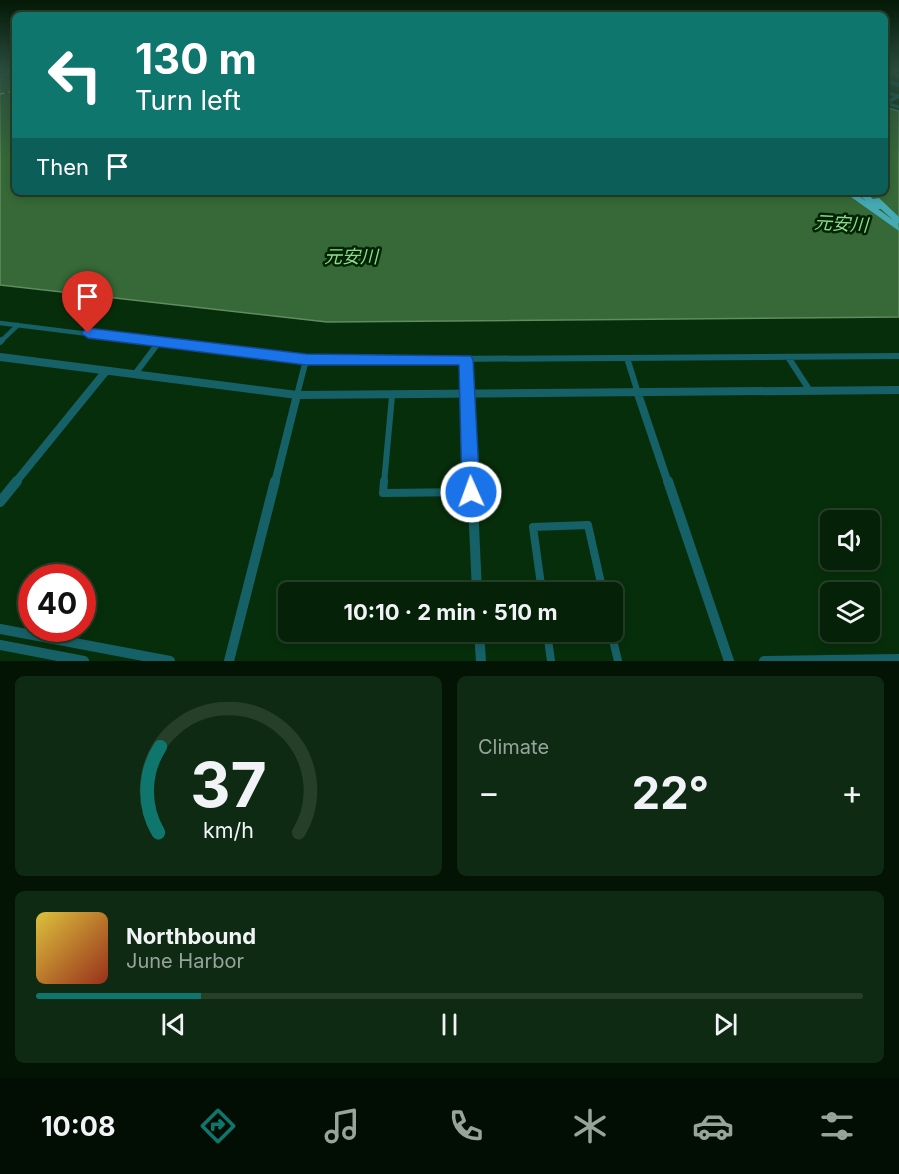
<!DOCTYPE html>
<meta charset="utf-8">
<style>
:root{--surface:#052208;--page:#0e2a12;--text:#f1f3f6;--muted:#97a49c;--line:#263f29;--accent:#0f766e}
body{margin:0;font-family:Inter,"Noto Sans JP",sans-serif;background:var(--page);color:var(--text);height:100vh;display:flex;flex-direction:column;font-size:22px;white-space:nowrap}
*{box-sizing:border-box;margin:0}
p{font-size:20px;color:var(--muted)}
.icon{flex:none;width:33px;height:33px;fill:none;stroke:currentColor;stroke-width:2;stroke-linecap:round;stroke-linejoin:round}
.map{position:relative;height:661px;overflow:hidden}
.side{display:flex;flex-direction:column;gap:15px;padding:15px;background:#031304;flex:1}
.side>*{flex:none}
.hud{position:absolute;left:12px;top:12px;width:876px;height:183px;border-radius:9px;box-shadow:0 3px 9px #0003,0 0 0 2px var(--line);background:#0f766e;color:#fff;overflow:hidden}
.tools{position:absolute;left:820px;top:510px;display:grid;gap:12px}
.tools a{display:grid;place-items:center;width:60px;height:60px;border-radius:9px;background:var(--surface);box-shadow:0 3px 9px #0003,0 0 0 2px var(--line);font-size:30px}
.speed{position:absolute;left:18px;top:564px;display:flex;gap:12px;font-size:30px;font-weight:700;text-align:center}
.speed>*{display:grid;place-content:center;width:78px;height:78px;border-radius:50%;background:var(--surface);box-shadow:0 3px 9px #0003,0 0 0 2px var(--line);line-height:1}
.speed .limit{border:9px solid #d22;background:#fff;color:#111}
.pin{position:absolute;display:grid;place-items:center;width:51px;height:51px;color:#fff;margin:-62px -26px;border-radius:50% 50% 50% 0;rotate:-45deg;box-shadow:0 0 6px #0007}
.pin .icon{rotate:45deg}
.me{position:absolute;width:66px;margin:-33px;rotate:358deg;stroke-linejoin:round;filter:drop-shadow(0 0 4px #0008)}
.turn{display:flex;align-items:center;gap:21px;height:126px;padding:0 24px;font-size:27px}
.turn .icon{width:78px;height:78px;stroke-width:2.5}
.turn b{display:block;font-size:42px;line-height:51px}
.then{display:flex;align-items:center;height:57px;padding:0 24px;background:#0003;gap:12px;font-size:22px}
.big{font-size:45px;font-weight:700;line-height:1.1}
.side .card{flex:1;display:flex;flex-direction:column;justify-content:center;gap:9px;min-width:0;padding:0 21px;border-radius:9px;background:var(--page)}
.side .dial{align-items:center;gap:0}
.dial svg{height:156px;overflow:visible;fill:none;stroke:var(--line);stroke-width:7;stroke-linecap:round;text-anchor:middle}
.dial text{fill:var(--text);stroke:none}
.song{display:flex;align-items:center;gap:18px}
.cover{width:72px;height:72px;border-radius:9px;background:linear-gradient(135deg,hsl(50 70% 55%),hsl(10 70% 35%))}
.played{height:6px;border-radius:3px;background:linear-gradient(90deg,var(--accent) 20%,var(--line) 20%)}
.keys{display:flex;justify-content:space-around;direction:ltr}
.heat{display:flex;justify-content:space-between;align-items:center;font-size:33px;direction:ltr}
.side .tiles{flex:1;display:grid;gap:15px;grid-template-columns:1fr 1fr}
.card:last-child{grid-column:span 2}
.trip{position:absolute;left:278px;top:582px;width:345px;height:60px;border-radius:9px;background:var(--surface);box-shadow:0 3px 9px #0003,0 0 0 2px var(--line);font-weight:700;line-height:60px;text-align:center}
.dock{display:flex;height:96px;justify-content:space-around;align-items:center;background:#020e03;color:var(--muted)}
.dock .icon{width:42px;height:42px}
.dock .current{color:var(--accent)}
.dock b{font-size:27px;color:var(--text)}
.map>svg:first-child{display:block}
.water{fill:#366937;stroke:#608c61;stroke-width:1.5}
.lines{fill:none;stroke-linecap:round;stroke-linejoin:round}
.ferry{stroke:#90da90;stroke-width:1.5;stroke-dasharray:4.5 4;stroke-linecap:butt}
.minor-far3{stroke:#166168;stroke-width:3}
.minor-far2{stroke:#166168;stroke-width:4.5}
.minor-far1{stroke:#166168;stroke-width:6}
.minor{stroke:#166168;stroke-width:8}
.tertiary-far2{stroke:#166168;stroke-width:4}
.tertiary-far1{stroke:#166168;stroke-width:8}
.tertiary{stroke:#166168;stroke-width:10}
.motorway{fill:#45aab4;fill-rule:evenodd}
.route{fill:#1a73e8;stroke:#114b97;stroke-width:1.5}
.labels{text-anchor:middle;stroke-width:5;stroke-linejoin:round;paint-order:stroke}
.water-label{font-size:18px;font-style:italic;fill:#90da90;stroke:#002402}
</style>
<div class="map">
<svg width="899" height="661" viewBox="0 0 899 661">
<rect width="100%" height="100%" fill="#072e0a"/>
<!-- water -->
<path class="water" d="M15,72V192H885V107L899,111V317L327,322L0,285V75Z"/>
<g class="lines">
<!-- ferry -->
<path class="ferry" d="M0,94L15,91"/>
<!-- minor-far3 -->
<path class="minor-far3" d="M885,72L899,76
M885,92L898,96
M885,103L899,107"/>
<!-- minor-far2 -->
<path class="minor-far2" d="M0,323L153,342
M0,342L18,325"/>
<!-- minor-far1 -->
<path class="minor-far1" d="M141,340L306,360L899,356
M0,342L2,340
M788,357L810,391
M627,358L638,393
M466,360L468,395
M135,374L159,342
M297,395L306,360
M384,483L392,396"/>
<!-- minor -->
<path class="minor" d="M384,481L383,493L471,492
M542,592L533,527L588,525L603,592
M547,632L551,661
M611,632L618,661"/>
<!-- tertiary-far2 -->
<path class="tertiary-far2" d="M885,81L899,85
M885,103L899,96"/>
<!-- tertiary-far1 -->
<path class="tertiary-far1" d="M0,357L297,395L899,390
M638,394L668,483
M468,395L472,483
M15,483L106,371
M275,483L297,395"/>
<!-- tertiary -->
<path class="tertiary" d="M472,481L477,592
M668,481L729,661
M0,502L17,481
M0,629L170,661
M479,632L481,661
M0,645L84,661
M229,661L275,481
M764,661L899,659"/>
<!-- motorway -->
<path class="motorway" d="M844,192H853L866,201L856,192H865L873,199L879,198L899,217V223H898L899,231ZM878,209H881L893,220Z"/>
</g>
<!-- sky -->
<linearGradient id="sky" x2="0" y2="1"><stop stop-color="#041906"/><stop offset="0.43" stop-color="#2b4c3e"/><stop offset="1" stop-color="#2b4c3e" stop-opacity="0"/></linearGradient>
<rect width="899" height="164" fill="url(#sky)"/>
<!-- route -->
<path class="route" d="M88,328L306,354L471,356L473,360L480,492L478,498L471,500L465,498L462,492L459,365H306L88,338L81,333Z"/>
<g class="labels">
<!-- water labels -->
<g class="water-label">
<text transform="translate(841 224) rotate(3)" y="6">元安川</text>
<text x="351" y="263">元安川</text>
</g>
</g>
</svg>
<div class="tools">
<a><svg class="icon" aria-label="sound" viewBox="0 0 24 24"><path d="M4 9h4l5-4v14l-5-4H4zM17 9q2 3 0 6"/></svg></a>
<a><svg class="icon" aria-label="layers" viewBox="0 0 24 24"><path d="M12 4l9 5-9 5-9-5zM3 14l9 5 9-5"/></svg></a>
</div>
<div class="speed"><div class="limit">40</div></div>
<div class="pin" style="left:88px;top:333px;background:#d93025"><svg class="icon" aria-label="arrive" viewBox="0 0 24 24"><path d="M6 21V4h12l-3 4 3 4H6"/></svg></div>
<svg class="me" style="left:471px;top:492px" viewBox="-20 -20 40 40"><circle r="17" fill="#1a73e8" stroke="#fff" stroke-width="3"/><path d="M0-11L8 9 0 5-8 9z" fill="#fff"/></svg>
<div class="trip">10:10 · 2 min · 510 m</div>
<div class="hud">
<div class="turn"><svg class="icon" aria-label="left" viewBox="0 0 24 24"><path d="M17 20v-9H6M10 6l-5 5 5 5"/></svg><div><b>130 m</b>Turn left</div></div>
<div class="then">Then<svg class="icon" aria-label="arrive" viewBox="0 0 24 24"><path d="M6 21V4h12l-3 4 3 4H6"/></svg></div>
</div>
</div>
<section class="side">
<div class="tiles">
<div class="card dial"><svg viewBox="0 0 100 80">
<path d="M14 69A42 42 0 1 1 86 69"/>
<path d="M14 69A42 42 0 0 1 15 25" stroke="#0f766e"/>
<text x="50" y="56" font-size="32" font-weight="700">37</text>
<text x="50" y="72" font-size="11">km/h</text>
</svg></div>
<div class="card"><p>Climate</p>
<div class="heat"><a>−</a><b class="big">22°</b><a>+</a></div>
</div>
<div class="card">
<div class="song"><i class="cover"></i><div><b>Northbound</b><p>June Harbor</p></div></div>
<div class="played"></div>
<div class="keys"><svg class="icon" aria-label="previous" viewBox="0 0 24 24"><path d="M18 5L8 12l10 7zM5 5v14"/></svg><svg class="icon" aria-label="pause" viewBox="0 0 24 24"><path d="M8 5v14M16 5v14"/></svg><svg class="icon" aria-label="next" viewBox="0 0 24 24"><path d="M6 5l10 7-10 7zM19 5v14"/></svg></div>
</div>
</div>
</section>
<nav class="dock">
<b>10:08</b>
<svg class="icon current" aria-label="directions" viewBox="0 0 24 24"><path d="M12 3l9 9-9 9-9-9zM9 14v-3h6M13 9l2 2-2 2"/></svg>
<svg class="icon" aria-label="music" viewBox="0 0 24 24"><path d="M9 18V5l10-2v13"/><circle cx="6" cy="18" r="3"/><circle cx="16" cy="16" r="3"/></svg>
<svg class="icon" aria-label="phone" viewBox="0 0 24 24"><path d="M5 4h4l2 5-3 2q2 4 5 5l2-3 5 2v4C11 20 4 13 5 4z"/></svg>
<svg class="icon" aria-label="climate" viewBox="0 0 24 24"><path d="M12 3v18M4 7l16 10M4 17L20 7"/></svg>
<svg class="icon" aria-label="car" viewBox="0 0 24 24"><path d="M5 17H2v-5l4-1 3-4h7l3 4 3 1v5h-3M9 17h6M6 11h13"/><circle cx="7" cy="17" r="2"/><circle cx="17" cy="17" r="2"/></svg>
<svg class="icon" aria-label="filters" viewBox="0 0 24 24"><path d="M4 7h16M4 17h16"/><circle cx="9" cy="7" r="2"/><circle cx="15" cy="17" r="2"/></svg>
</nav>
